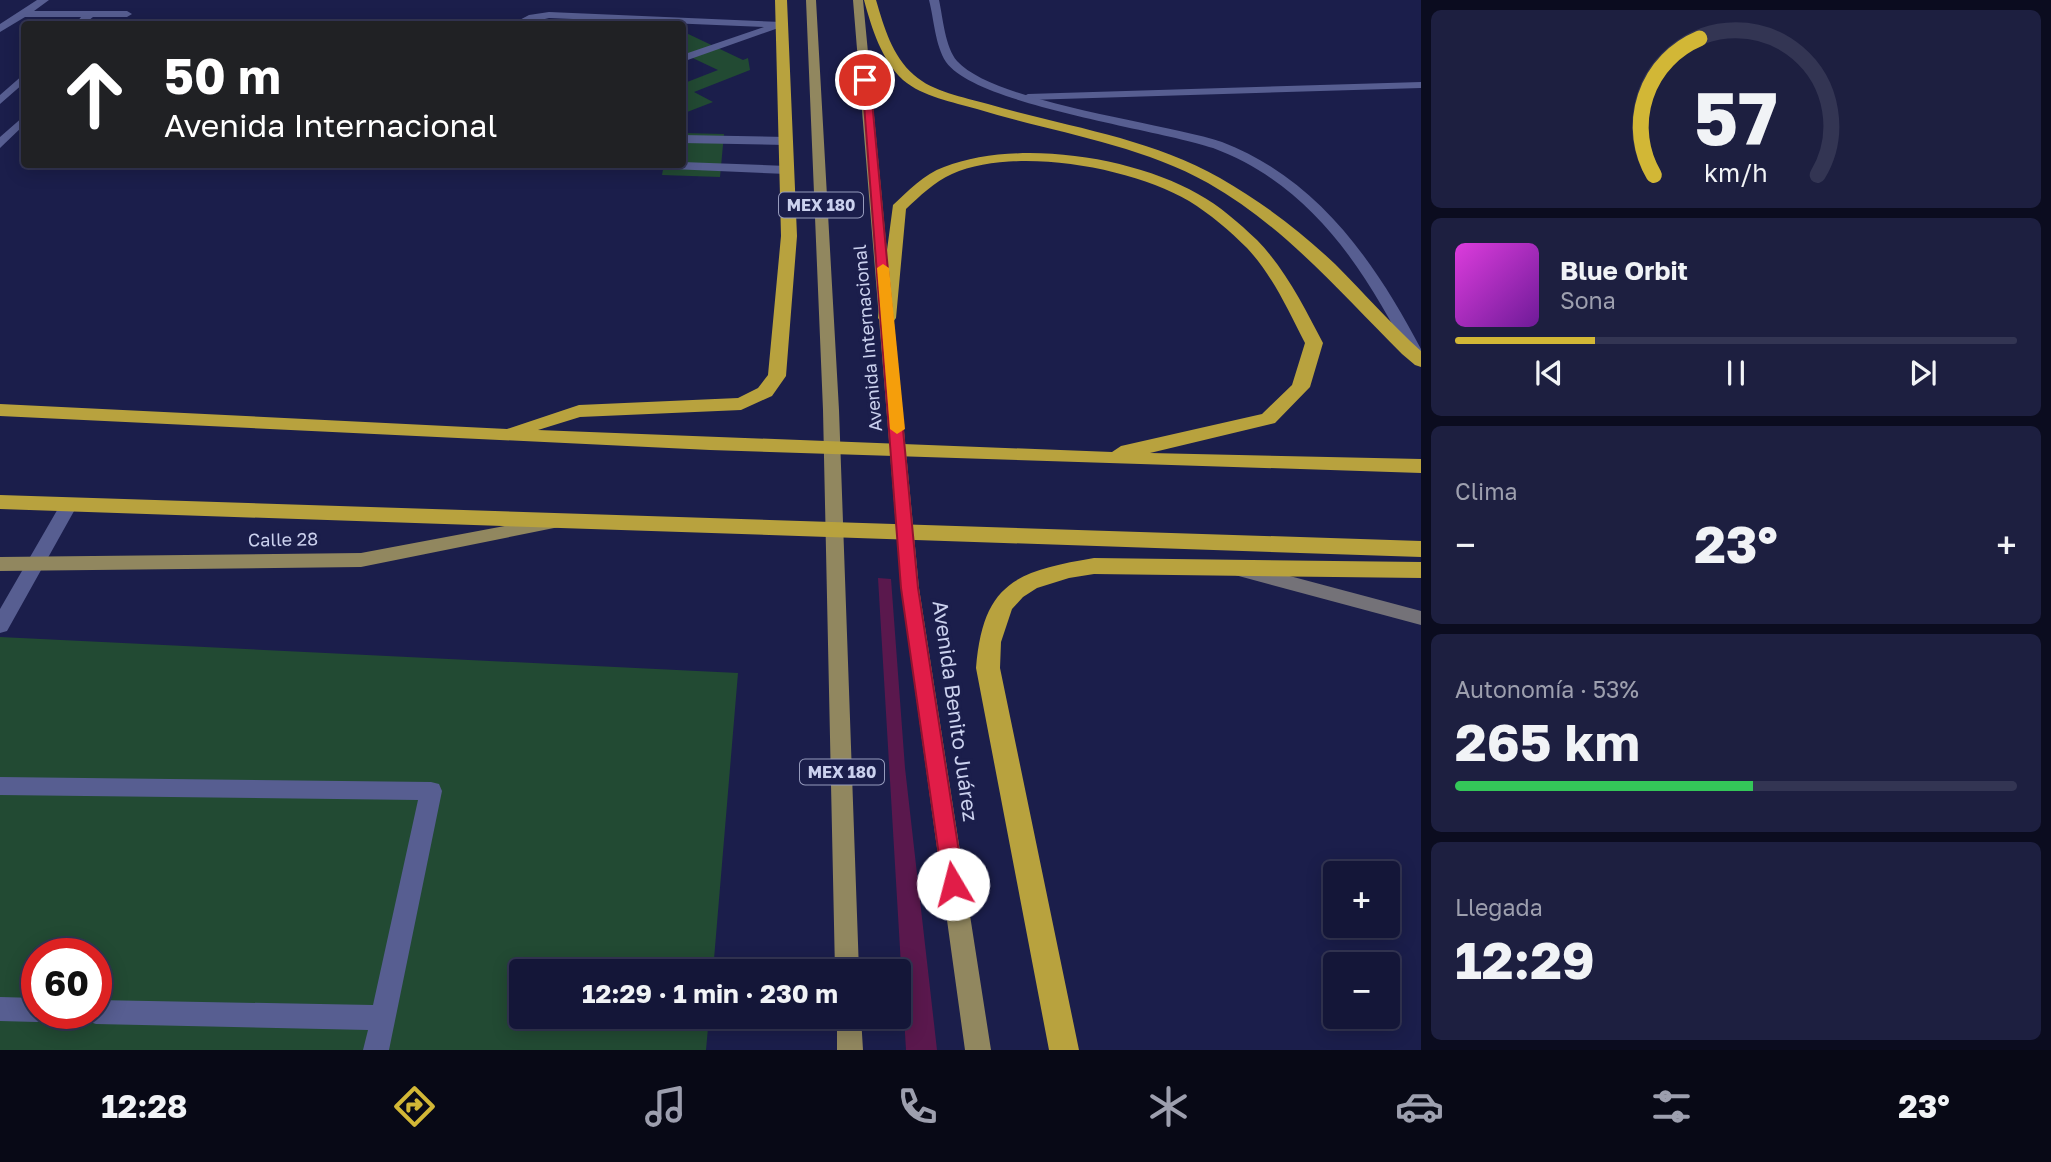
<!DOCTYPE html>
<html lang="es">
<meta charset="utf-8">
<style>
:root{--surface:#141638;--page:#1d1f40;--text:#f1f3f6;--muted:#9d9fae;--line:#333553;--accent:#d2b736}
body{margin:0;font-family:"Golos Text",sans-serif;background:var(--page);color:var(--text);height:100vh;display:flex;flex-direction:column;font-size:26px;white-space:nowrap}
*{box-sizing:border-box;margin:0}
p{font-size:23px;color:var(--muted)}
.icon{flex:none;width:38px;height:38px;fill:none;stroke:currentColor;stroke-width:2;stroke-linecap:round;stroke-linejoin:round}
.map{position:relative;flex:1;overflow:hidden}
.side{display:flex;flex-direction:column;gap:10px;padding:10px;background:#0b0c1f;width:630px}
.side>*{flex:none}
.top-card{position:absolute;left:21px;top:21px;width:665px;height:147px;border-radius:7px;box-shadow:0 4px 18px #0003,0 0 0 2px var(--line);background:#202124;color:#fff;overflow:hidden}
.tools{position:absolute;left:1323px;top:861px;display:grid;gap:14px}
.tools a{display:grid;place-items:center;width:77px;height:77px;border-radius:7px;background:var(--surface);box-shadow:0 4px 18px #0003,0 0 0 2px var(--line);font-size:35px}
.speed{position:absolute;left:21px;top:938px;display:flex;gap:14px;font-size:35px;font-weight:700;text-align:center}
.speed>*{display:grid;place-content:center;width:91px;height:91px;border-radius:50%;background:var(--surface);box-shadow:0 4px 18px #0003,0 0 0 2px var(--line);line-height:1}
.speed .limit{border:10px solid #d22;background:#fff;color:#111}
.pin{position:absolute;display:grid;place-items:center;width:60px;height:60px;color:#fff;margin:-30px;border:4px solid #fff;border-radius:50%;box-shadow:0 2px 7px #0007}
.me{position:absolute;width:77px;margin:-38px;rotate:352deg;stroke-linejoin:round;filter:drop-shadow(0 0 5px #0008)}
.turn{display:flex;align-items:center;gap:24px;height:147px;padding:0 28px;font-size:32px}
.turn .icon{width:91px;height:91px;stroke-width:2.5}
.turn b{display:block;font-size:49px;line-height:60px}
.big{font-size:52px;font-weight:700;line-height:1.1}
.side .widget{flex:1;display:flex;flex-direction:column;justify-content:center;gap:10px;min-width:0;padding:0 24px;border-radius:10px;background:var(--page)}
.side .dial{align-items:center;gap:0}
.dial svg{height:182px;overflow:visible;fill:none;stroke:var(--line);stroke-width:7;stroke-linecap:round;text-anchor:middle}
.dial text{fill:var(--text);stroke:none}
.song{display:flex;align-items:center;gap:21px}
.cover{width:84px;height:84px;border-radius:10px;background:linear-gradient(135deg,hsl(300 70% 55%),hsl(280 70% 35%))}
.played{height:7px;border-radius:4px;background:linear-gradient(90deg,var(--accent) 25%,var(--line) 25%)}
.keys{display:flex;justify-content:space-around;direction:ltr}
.heat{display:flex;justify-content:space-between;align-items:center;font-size:38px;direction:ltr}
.charge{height:10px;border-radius:5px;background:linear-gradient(90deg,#34c759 53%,var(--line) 0)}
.trip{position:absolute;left:509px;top:959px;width:402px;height:70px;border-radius:7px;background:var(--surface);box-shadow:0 4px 18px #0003,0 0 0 2px var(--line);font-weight:700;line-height:70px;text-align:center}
.dock{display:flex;height:112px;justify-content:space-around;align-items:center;background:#080916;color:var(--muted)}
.dock .icon{width:49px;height:49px}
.dock .selected{color:var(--accent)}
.dock b{font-size:32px;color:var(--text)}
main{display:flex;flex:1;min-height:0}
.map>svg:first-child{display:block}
.green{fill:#5a184d}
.building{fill:#224a33;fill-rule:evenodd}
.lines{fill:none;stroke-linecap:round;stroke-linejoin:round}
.lane{fill:#575e91;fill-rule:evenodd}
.street{fill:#575e91;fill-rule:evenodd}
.secondary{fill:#747278;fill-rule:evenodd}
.primary{fill:#91875f;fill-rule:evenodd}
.highway{fill:#b8a23e;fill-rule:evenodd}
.route{fill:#e11d48;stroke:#92132f;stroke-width:2}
.slow{fill:#f59e0b}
.labels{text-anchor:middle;stroke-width:7;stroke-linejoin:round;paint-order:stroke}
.shield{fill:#1b1e4b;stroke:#969bbd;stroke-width:2}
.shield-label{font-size:16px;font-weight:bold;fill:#cbd1ee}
.street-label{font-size:18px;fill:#cbd1ee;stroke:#1b1e4b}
.near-street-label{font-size:21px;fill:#cbd1ee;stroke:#1b1e4b}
</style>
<main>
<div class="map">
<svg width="1421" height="1050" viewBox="0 0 1421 1050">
<rect width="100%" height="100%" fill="#1b1e4b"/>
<!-- green -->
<path class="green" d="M878,578L891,579L905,768L937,1050H906Z"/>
<!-- building -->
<path class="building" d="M684,32L743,60L748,58L750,70L694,92L713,102L682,114V84L718,70L682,53Z
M682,133L724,134L720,177L662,175L664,164H682Z
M0,637L738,673L713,971H522V1017H709L706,1050H0ZM37,954H96V1013H37Z"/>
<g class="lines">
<!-- lane -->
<path class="lane" d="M37,0H49L34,11H127L132,14L127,17H93L84,24L77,22L81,17H25L0,32V24Z
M549,12L782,22L787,25L682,62V55L764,27L549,18L524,24H512L529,15Z
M24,74V83L0,104V95Z
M1421,82V88L1028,100L1022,97L1028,94Z
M24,116V125L0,148V137Z
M682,135L786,137L792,141L786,145L682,143Z
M682,162L787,166L793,170L787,174L648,168L642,164H682Z
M69,498L78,504L7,631L0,633V609L63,500Z
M0,777L431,782L439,784L442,791L389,1050H363L368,1030L96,1024L87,1021L84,1013H96V1000L373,1005L418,800L0,795Z
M0,997L37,998V1013H48L46,1019L37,1022L0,1021Z"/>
<!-- street -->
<path class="street" d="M929,0H939C943,18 945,47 957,61C995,103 1161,122 1222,142C1318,179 1375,262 1421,349V364L1414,363L1411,360C1366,271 1312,185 1213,148C1157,129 976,105 946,62C935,45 934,19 929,0Z"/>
<!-- secondary -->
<path class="secondary" d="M1241,563L1421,611V625L1235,575L1232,570L1235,565Z"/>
<!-- primary -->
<path class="primary" d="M806,0H816L839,410L859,971H835L823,410Z
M853,0H863L919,588L991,1050H965L901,588Z
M553,517L562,523L559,527L361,567L0,571V557L361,553Z
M837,1017H861L863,1050H837Z"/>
<!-- highway -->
<path class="highway" d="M775,0H787L797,236L786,376L772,396L741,410L580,417L538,430L1112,452L1121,446L1262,414L1292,385L1305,343C1288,310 1273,276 1247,248C1230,231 1210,214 1189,201C1131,167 1015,146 952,174C934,182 920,196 906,209L896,318L893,322H881L878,318L893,205C908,191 924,174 944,167C1016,139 1131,156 1198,194C1220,206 1239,223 1257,240C1286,270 1304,307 1323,343L1310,387L1275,423L1150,453L1421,459V473L710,450L0,416V404L507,429L579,405L738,398L758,388L768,375L781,236Z
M864,0H876C884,27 892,56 914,75C933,92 963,97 988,104C1066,127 1148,137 1220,178C1262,202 1300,231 1335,264C1364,293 1391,324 1421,351V367L1415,365L1402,354C1340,292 1285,227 1208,183C1136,143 1054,133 977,109C953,102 923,97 903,80C881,59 872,29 864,0Z
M0,495L1421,541V557L0,509Z
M1094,558L1421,562V578L1094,574L1069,578L1037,588L1023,597L1012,609L1001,642L1000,668L1079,1050H1049L976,668C983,583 1016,571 1094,558Z"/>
</g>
<!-- route -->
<path class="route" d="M862,78L870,80L918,588L964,884L961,890L953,893L946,890L943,884L901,588Z"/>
<!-- slow -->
<path class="slow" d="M883,264L889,268L905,429L897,434L890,429L877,268Z"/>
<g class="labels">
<!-- shield labels -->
<g class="shield">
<rect x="779" y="192.5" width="84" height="25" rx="5"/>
<rect x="800" y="759.5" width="84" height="25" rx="5"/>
</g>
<g class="shield-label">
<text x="821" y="211">MEX 180</text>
<text x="842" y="778">MEX 180</text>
</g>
<!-- street labels -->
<g class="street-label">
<text transform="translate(868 338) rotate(-95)" y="6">Avenida Internacional</text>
<text transform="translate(283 540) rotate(-1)" y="6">Calle 28</text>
</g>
<!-- near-street labels -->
<g class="near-street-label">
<text transform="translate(955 711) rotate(82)" y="7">Avenida Benito Juárez</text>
</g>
</g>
</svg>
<div class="tools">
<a>+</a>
<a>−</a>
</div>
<div class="speed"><div class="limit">60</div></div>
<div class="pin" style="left:865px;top:80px;background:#d93025"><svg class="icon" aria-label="arrive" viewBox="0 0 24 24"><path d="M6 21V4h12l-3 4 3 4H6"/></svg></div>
<svg class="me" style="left:953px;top:884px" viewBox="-20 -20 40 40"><circle r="19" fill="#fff"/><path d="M0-13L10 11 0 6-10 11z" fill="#e11d48"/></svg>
<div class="trip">12:29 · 1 min · 230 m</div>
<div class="top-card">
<div class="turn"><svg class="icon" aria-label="ahead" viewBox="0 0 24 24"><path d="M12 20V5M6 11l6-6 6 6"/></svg><div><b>50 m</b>Avenida Internacional</div></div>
</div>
</div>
<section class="side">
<div class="widget dial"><svg viewBox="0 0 100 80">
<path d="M14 69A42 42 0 1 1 86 69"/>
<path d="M14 69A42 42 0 0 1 34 9" stroke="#d2b736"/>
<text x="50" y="56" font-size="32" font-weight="700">57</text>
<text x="50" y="72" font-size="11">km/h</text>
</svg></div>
<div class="widget">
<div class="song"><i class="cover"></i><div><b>Blue Orbit</b><p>Sona</p></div></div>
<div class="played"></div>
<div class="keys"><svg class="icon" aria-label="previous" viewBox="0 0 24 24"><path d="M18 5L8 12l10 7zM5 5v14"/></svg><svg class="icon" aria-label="pause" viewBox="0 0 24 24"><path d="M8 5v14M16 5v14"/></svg><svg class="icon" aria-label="next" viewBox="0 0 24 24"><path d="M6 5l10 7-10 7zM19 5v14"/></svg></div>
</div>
<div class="widget"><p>Clima</p>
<div class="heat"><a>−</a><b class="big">23°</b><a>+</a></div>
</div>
<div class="widget"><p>Autonomía · 53%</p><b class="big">265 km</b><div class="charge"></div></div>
<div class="widget"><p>Llegada</p><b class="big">12:29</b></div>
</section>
</main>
<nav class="dock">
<b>12:28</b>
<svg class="icon selected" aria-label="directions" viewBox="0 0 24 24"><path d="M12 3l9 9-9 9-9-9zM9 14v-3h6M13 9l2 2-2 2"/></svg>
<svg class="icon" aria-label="music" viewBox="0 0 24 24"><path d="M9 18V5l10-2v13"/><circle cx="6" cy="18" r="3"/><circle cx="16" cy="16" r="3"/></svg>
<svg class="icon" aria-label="phone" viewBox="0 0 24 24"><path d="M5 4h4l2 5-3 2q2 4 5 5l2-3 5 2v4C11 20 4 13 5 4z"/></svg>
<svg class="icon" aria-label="climate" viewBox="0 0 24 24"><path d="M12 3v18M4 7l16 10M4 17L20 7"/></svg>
<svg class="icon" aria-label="car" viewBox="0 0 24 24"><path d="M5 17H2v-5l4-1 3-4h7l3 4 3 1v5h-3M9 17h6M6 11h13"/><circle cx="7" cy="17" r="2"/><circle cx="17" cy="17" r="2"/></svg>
<svg class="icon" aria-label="filters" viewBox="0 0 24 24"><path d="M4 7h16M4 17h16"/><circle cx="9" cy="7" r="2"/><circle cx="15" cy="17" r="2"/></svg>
<b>23°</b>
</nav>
